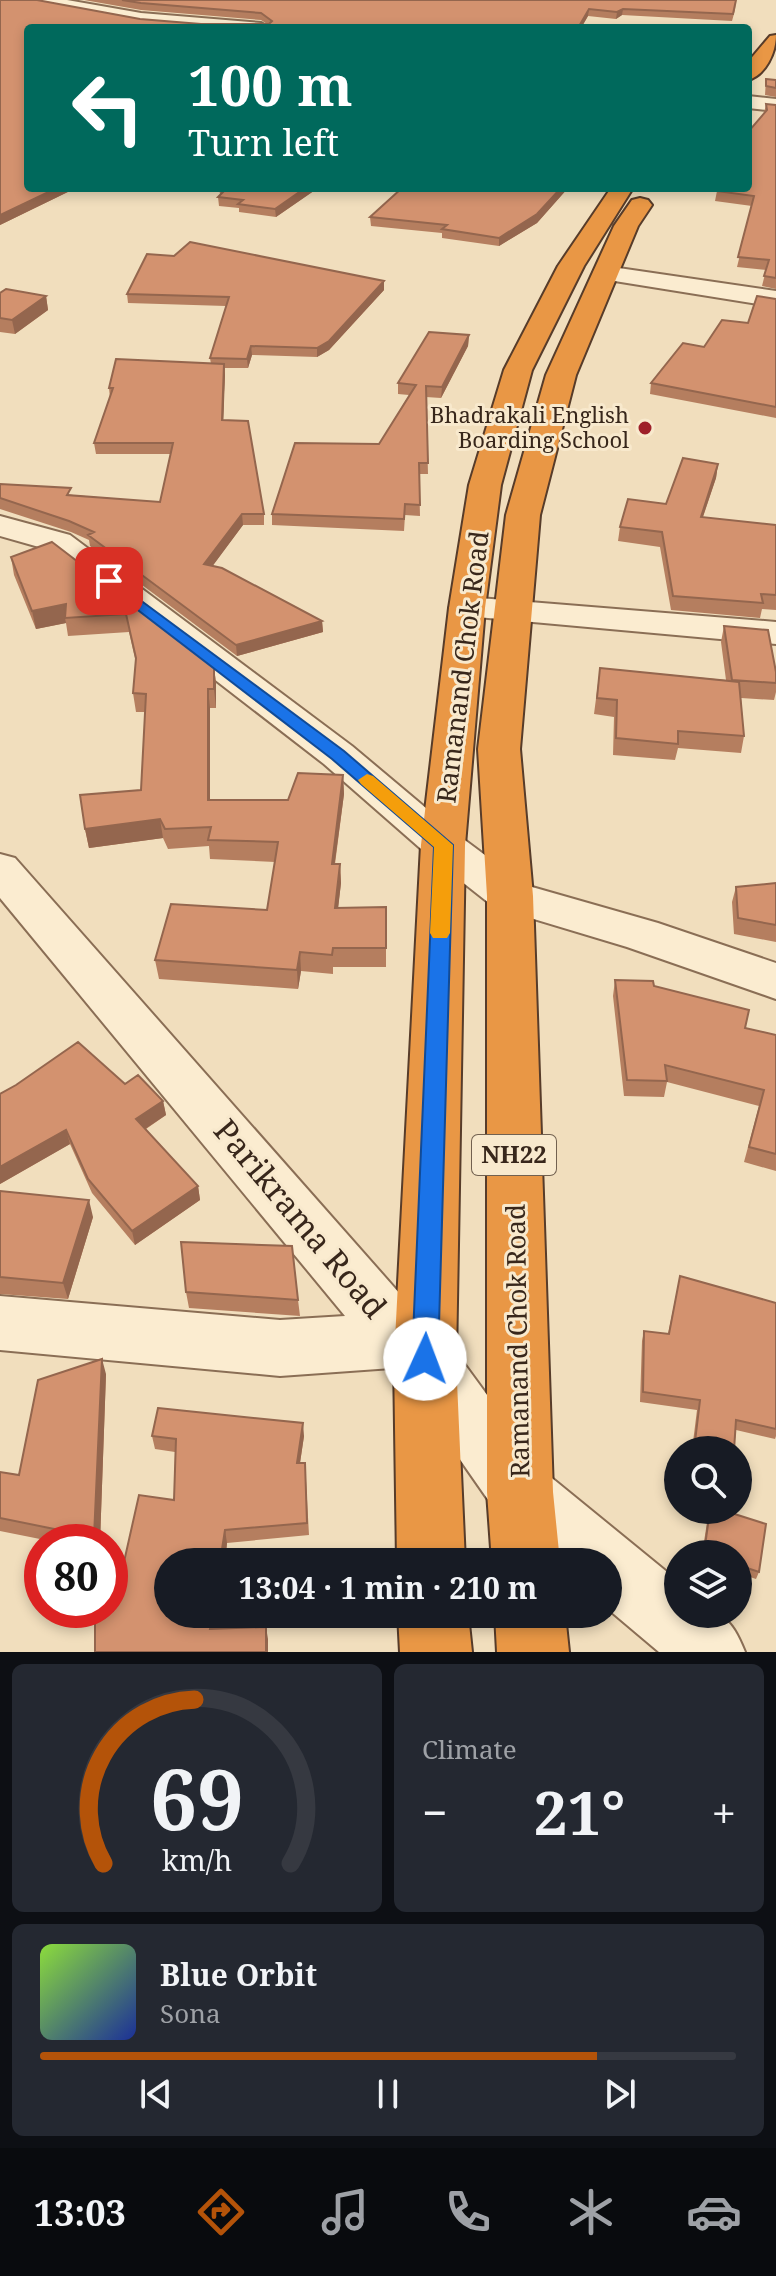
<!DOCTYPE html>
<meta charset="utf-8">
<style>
:root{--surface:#171b24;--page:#242831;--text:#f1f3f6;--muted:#9ea1a6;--line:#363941;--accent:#b45309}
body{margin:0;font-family:"Noto Serif",serif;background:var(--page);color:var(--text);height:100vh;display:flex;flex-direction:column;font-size:30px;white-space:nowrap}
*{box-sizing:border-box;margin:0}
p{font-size:26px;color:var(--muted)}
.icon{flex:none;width:44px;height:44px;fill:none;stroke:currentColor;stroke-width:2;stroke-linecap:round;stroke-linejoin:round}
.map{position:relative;height:1652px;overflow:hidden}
.side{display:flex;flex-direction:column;gap:12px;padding:12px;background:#0d0f14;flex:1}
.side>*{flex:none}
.top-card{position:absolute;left:24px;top:24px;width:728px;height:168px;border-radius:8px;box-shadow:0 4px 12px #0003;background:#00695c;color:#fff;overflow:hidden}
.buttons{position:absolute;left:664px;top:1436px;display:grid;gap:16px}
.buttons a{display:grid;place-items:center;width:88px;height:88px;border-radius:50%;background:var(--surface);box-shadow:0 4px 12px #0003;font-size:40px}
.speed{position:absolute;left:24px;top:1524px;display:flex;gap:16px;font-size:40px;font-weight:700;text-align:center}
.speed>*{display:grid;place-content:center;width:104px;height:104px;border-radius:50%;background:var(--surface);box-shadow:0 4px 12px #0003;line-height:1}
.speed .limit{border:12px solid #d22;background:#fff;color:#111}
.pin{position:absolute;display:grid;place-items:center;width:68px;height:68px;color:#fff;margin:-34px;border-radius:16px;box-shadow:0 4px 12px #0006}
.me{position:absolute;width:88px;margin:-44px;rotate:2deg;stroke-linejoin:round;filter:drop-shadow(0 0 6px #0008)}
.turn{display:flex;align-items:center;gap:28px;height:168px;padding:0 32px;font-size:36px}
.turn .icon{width:104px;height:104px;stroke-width:2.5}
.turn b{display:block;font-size:56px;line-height:68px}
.big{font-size:60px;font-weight:700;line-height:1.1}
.side .widget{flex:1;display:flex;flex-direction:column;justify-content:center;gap:12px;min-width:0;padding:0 28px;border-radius:12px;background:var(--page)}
.side .dial{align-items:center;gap:0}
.dial svg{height:208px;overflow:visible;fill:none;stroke:var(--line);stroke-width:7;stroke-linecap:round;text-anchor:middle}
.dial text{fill:var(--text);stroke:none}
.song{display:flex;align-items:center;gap:24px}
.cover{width:96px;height:96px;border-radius:12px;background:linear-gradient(135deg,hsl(90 70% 55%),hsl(230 70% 35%))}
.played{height:8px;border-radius:4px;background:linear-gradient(90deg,var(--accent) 80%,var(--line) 80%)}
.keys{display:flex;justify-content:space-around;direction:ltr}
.heat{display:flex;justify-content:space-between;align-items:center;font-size:44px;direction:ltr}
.side .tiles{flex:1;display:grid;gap:12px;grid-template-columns:1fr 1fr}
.widget:last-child{grid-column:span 2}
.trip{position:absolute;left:154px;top:1548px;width:468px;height:80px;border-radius:40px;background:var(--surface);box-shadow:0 4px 12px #0003;font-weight:700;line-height:80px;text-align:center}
.tab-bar{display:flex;height:128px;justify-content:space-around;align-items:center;background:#090b0e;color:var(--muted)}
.tab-bar .icon{width:56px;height:56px}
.tab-bar .on{color:var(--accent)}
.tab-bar b{font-size:36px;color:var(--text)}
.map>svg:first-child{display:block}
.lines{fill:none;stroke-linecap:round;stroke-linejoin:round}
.minor-casing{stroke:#8a6e55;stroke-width:4}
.highway-casing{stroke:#573c2a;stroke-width:4}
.minor{fill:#fbecd0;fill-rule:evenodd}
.highway{fill:#e99745;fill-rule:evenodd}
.wall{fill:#b57e5f}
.shaded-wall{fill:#94664e}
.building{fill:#d3926f;stroke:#94664e;stroke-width:2}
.route{fill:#1a73e8;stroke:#114b97;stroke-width:2}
.slow{fill:#f59e0b}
.poi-dot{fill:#9e2029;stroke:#f8e9cd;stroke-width:3}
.labels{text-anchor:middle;stroke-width:6;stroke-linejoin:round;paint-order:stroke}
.far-poi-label{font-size:22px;fill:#38271b;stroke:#f8e9cd;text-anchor:end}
.shield{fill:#f8e9cd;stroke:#726150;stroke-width:2}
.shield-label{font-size:24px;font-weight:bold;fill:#38271b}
.street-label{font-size:26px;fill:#38271b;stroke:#f8e9cd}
.near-street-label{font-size:32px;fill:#38271b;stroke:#f8e9cd}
</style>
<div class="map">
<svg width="776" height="1652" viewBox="0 0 776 1652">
<rect width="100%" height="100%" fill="#f1debd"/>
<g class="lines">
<!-- minor casing -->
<g class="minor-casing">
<path id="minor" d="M32,0H67L141,13L261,23L269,28H202L141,23L40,5Z
M748,96L776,99V111L748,108Z
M605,266L776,291V307L596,278L593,273L596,268Z
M0,516L70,535L352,746L458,835L525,885L658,923L776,963V999L627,947L494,907L428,855L324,764L46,549L0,536Z
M467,597L776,622V644L455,615L449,608L455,601Z
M0,854L15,858L423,1320L446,1339L542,1470L678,1581V1614C720,1614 728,1610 745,1652H659L608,1609V1562H554L498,1514L404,1379L392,1368L280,1376L0,1350V1296L280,1320L345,1316L0,898Z"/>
</g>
<!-- highway casing -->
<g class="highway-casing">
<path id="highway" d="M776,35C776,52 766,75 748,80V62L770,36Z
M611,188H633L584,266L532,370L501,485L485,608L465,845L456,1359L465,1562H397L394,1359L421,845L449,608L469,485L504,370L558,266Z
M640,198L648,200L652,205L638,226L576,375L540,515L520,749L533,896L553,1492L560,1562H492L487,1492V896L478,749L506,515L546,375L614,226L632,200Z
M398,1614H468L472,1652H400Z
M495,1614H565L569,1652H497Z"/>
</g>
<!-- minor -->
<use href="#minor" class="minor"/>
<!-- highway -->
<use href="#highway" class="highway"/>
</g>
<!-- wall -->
<path class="wall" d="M0,0L38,1L140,19L201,24H267L261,20L141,10L84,0H736L735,10L732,21L622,15L616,19L588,16L581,28H28L76,188L0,225Z
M766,79L776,80V97L765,95Z
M766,104L776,105V289L762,286L766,270L737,267L752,206L715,201L717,191L748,188Z
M219,188H318L276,217L239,212V208L219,206L218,197L221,194H220Z
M402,188H568L537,223L499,246L442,238V233L371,226L370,217Z
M384,281V290L329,350L317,357L252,355L248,368H225L223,420L264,514V525H243L212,566L322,621L323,632L237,656L90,546L89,540L71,532L0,509V484L73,495L160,502L171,454H96L94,443L110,398L109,388L211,364L210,358L226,306L128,303L127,294Z
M0,293L46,296L48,310L15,334L0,332Z
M776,299V418L650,394L651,383L704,347L748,323Z
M469,335L468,346L441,398L426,397L428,474H419L420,516L405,515L404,531L272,525V514L379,444L409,395L398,394V383Z
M718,464L716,478L703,517L776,525V610L762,609L760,618L671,610L660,547L618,541L620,527L666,504Z
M52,542L214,666L216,684V708H210V800H288L343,775L344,794L335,864H340L341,883L338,907H386V967H333V974L301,971L298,989L159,979L155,960L267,910L275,862L210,859L209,846L168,849L163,838L89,848L85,829L141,790L145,712H136L133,693L136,663L129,632L68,636L66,623L36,629L14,575L11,557Z
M724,626L776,672V692L774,700L741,698L744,736L741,753L678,748L675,760L613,755L614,717L594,714L600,668L726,680L721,642Z
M776,883V942L734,934L732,902L736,887Z
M615,980L654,986L745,1028L776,1035V1171L744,1162L759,1106L667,1082L664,1097L624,1096L613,996Z
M125,1084L163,1101L166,1115L146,1129L198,1186L200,1200L135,1245L92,1193L70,1144L0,1184V1094Z
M0,1191L93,1217L68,1299L0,1294Z
M680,1276L776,1303V1436L775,1439L736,1430L734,1450H692L697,1410L640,1402L642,1341L644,1331L668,1334Z
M186,1292L298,1300L300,1316L189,1308Z
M106,1374L100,1542H55L0,1531V1472L19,1475Z
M152,1436H304L300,1463H305L309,1535L227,1543L225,1562H168L215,1628L268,1639L113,1611L174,1500L175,1452L155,1449Z
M709,1510H722L759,1572L756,1579L738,1573V1554H702Z"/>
<!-- shaded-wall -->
<path class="shaded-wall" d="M589,9L588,16L581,28H578Z
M623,9L622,15L616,19L617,12Z
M57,188H76L0,225V215Z
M305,188H318L276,217L275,209Z
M561,188H568L537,223L499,246V238Z
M384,281V290L329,350L317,357V348Z
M46,296L48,310L15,334L12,320Z
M469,335L468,346L441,398L442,387Z
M251,346L252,355L248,368L247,359Z
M224,364L225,375L223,431L222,420Z
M718,464L716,478L698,531L701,517Z
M242,514L243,525L206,575L204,564Z
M66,604L65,618L66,623L36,629L32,611Z
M322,621L323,632L237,656L236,645Z
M214,666L216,684V708L214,689Z
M208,689L210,708V819L208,800Z
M343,775L344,794L332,883V864Z
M160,819L163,838L89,848L85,829Z
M340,864L341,883L336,927L335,908Z
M300,952L301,971L298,989L297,970Z
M163,1101L166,1115L139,1133L136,1119Z
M66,1130L70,1144L0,1184V1167Z
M198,1186L200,1200L135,1245L132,1231Z
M89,1200L93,1217L68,1299L63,1283Z
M102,1359L106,1374L100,1542H96L94,1537Z
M303,1423L304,1436L298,1476L297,1463Z
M225,1530L227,1543L225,1562H220Z
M213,1614H217L213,1640L210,1629Z
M266,1627L268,1639V1652H266Z"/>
<!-- building -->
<path class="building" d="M0,0H37L140,19L201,24H269L272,21L261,13L141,3L122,0H736L733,14L623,9L617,12L589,9L578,28H28V188H57L0,215Z
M766,79L776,80V88L766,86Z
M766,104L776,105V278L764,276L769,260L738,257L754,196L717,191L719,188H748V132L767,110Z
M227,188H305L275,209L238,204L243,200L218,197Z
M402,188H561L537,214L499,238L442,229L447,225L370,217Z
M190,242L384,281L329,341L317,348L251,346L247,359L210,358L229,297L127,294L147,254L174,256Z
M6,289L46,296L12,320L0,318V293Z
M757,296L776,299V407L651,383L683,343L704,347L722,320L748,323Z
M429,332L469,335L442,387L426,386L428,463H419L420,505L405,504L404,519L272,514L295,443L379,444L416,385L398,383Z
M116,359L224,364L222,420L248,421L264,514H242L204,564L222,568L322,621L236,645L88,535L94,532L69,521L0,498V484L71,488L67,495L160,502L173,443H94L113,388H109Z
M683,458L718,464L701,517L776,525V595L761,594L763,603L673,596L662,532L620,527L628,499L666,504Z
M52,542L214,666V689H208V800H288L298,773L343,775L332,864H340L335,908L386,907V948H333L332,955L300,952L297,970L155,960L171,904L267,910L278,842L208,840L211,827L165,829L160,819L85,829L80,795L141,790L146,694L133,693L136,658L126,614L65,618L66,604L32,611L11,557Z
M724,626L768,630L776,672V683L732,680Z
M600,668L739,682L744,736L678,731V744L616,738L617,700L597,698Z
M776,883V925L738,918L736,887Z
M615,980L653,981L654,986L749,1010L745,1028L776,1035V1154L749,1147L764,1090L665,1065L667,1081L627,1080Z
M78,1042L125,1084L138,1075L163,1101L136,1119L198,1186L132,1231L88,1179L66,1130L0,1167V1094L16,1085Z
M0,1191L89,1200L63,1283L0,1277Z
M181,1242L292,1246L298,1300L186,1292Z
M680,1276L776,1303V1429L736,1420L734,1450H694L700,1400L643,1392L644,1331L669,1334Z
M102,1359L94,1537L0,1518V1472L19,1475L38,1380Z
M158,1408L303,1423L297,1463H305L307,1523L225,1530L220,1562H168V1614H213L210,1629L266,1627V1652H95V1610L113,1611L139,1495L174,1500L176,1439L152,1436Z
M710,1510H722L766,1524L759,1572L738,1565V1554H707L704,1553Z"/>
<!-- route -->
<path class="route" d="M109,577L344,751L453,845L438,1359L434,1368L425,1371L416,1368L412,1359L434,847L332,759L104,584L102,581Z"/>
<!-- slow -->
<path class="slow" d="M367,774L373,776L453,845L450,933L447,938H433L430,933L434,847L361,784L358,780Z"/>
<!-- markers -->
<circle class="poi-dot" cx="645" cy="428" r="8"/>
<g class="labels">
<!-- far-poi labels -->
<g class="far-poi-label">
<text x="629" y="423">Bhadrakali English<tspan x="629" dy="25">Boarding School</tspan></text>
</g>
<!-- shield labels -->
<rect class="shield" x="472" y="1135" width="84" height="40" rx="6"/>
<g class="shield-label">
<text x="514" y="1163">NH22</text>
</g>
<!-- street labels -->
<g class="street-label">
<text transform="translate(463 667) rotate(-83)" y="9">Ramanand Chok Road</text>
<text transform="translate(518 1341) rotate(-91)" y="9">Ramanand Chok Road</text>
</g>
<!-- near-street labels -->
<g class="near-street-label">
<text transform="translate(300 1219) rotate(50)" y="11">Parikrama Road</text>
</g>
</g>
</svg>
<div class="buttons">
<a><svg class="icon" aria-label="search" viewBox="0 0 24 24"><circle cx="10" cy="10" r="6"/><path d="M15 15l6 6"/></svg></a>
<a><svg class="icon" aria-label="layers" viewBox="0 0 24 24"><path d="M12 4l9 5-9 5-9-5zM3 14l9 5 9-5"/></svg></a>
</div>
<div class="speed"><div class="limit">80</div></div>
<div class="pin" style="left:109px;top:581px;background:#d93025"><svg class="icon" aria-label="arrive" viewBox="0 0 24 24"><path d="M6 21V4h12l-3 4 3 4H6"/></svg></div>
<svg class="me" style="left:425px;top:1359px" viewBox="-20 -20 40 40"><circle r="19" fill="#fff"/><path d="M0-13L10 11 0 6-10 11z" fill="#1a73e8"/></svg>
<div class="trip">13:04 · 1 min · 210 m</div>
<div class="top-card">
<div class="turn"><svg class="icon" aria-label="left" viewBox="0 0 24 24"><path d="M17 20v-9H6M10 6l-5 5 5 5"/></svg><div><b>100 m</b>Turn left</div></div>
</div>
</div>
<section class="side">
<div class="tiles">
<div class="widget dial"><svg viewBox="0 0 100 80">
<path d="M14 69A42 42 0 1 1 86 69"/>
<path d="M14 69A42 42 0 0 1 49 6" stroke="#b45309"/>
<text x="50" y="56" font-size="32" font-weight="700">69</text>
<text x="50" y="72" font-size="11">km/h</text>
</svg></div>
<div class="widget"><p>Climate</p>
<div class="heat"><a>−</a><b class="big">21°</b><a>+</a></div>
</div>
<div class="widget">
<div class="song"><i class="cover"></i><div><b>Blue Orbit</b><p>Sona</p></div></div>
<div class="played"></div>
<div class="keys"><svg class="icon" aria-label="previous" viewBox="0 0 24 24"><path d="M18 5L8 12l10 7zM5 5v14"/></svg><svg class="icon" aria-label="pause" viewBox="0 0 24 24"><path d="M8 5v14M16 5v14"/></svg><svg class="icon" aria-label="next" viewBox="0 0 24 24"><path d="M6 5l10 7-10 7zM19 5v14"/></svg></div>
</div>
</div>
</section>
<nav class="tab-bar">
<b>13:03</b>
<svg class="icon on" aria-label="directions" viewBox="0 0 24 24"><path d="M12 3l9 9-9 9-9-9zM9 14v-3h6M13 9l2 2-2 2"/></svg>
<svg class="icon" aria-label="music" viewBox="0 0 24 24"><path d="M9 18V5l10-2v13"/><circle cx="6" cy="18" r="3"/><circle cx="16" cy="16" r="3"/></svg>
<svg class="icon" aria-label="phone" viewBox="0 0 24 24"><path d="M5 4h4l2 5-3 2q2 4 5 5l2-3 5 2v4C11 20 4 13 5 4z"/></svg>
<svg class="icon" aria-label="climate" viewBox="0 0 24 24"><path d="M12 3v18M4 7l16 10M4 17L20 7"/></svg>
<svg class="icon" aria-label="car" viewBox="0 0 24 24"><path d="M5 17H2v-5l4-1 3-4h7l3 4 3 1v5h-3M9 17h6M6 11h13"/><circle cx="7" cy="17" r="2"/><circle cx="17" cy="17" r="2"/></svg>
</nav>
